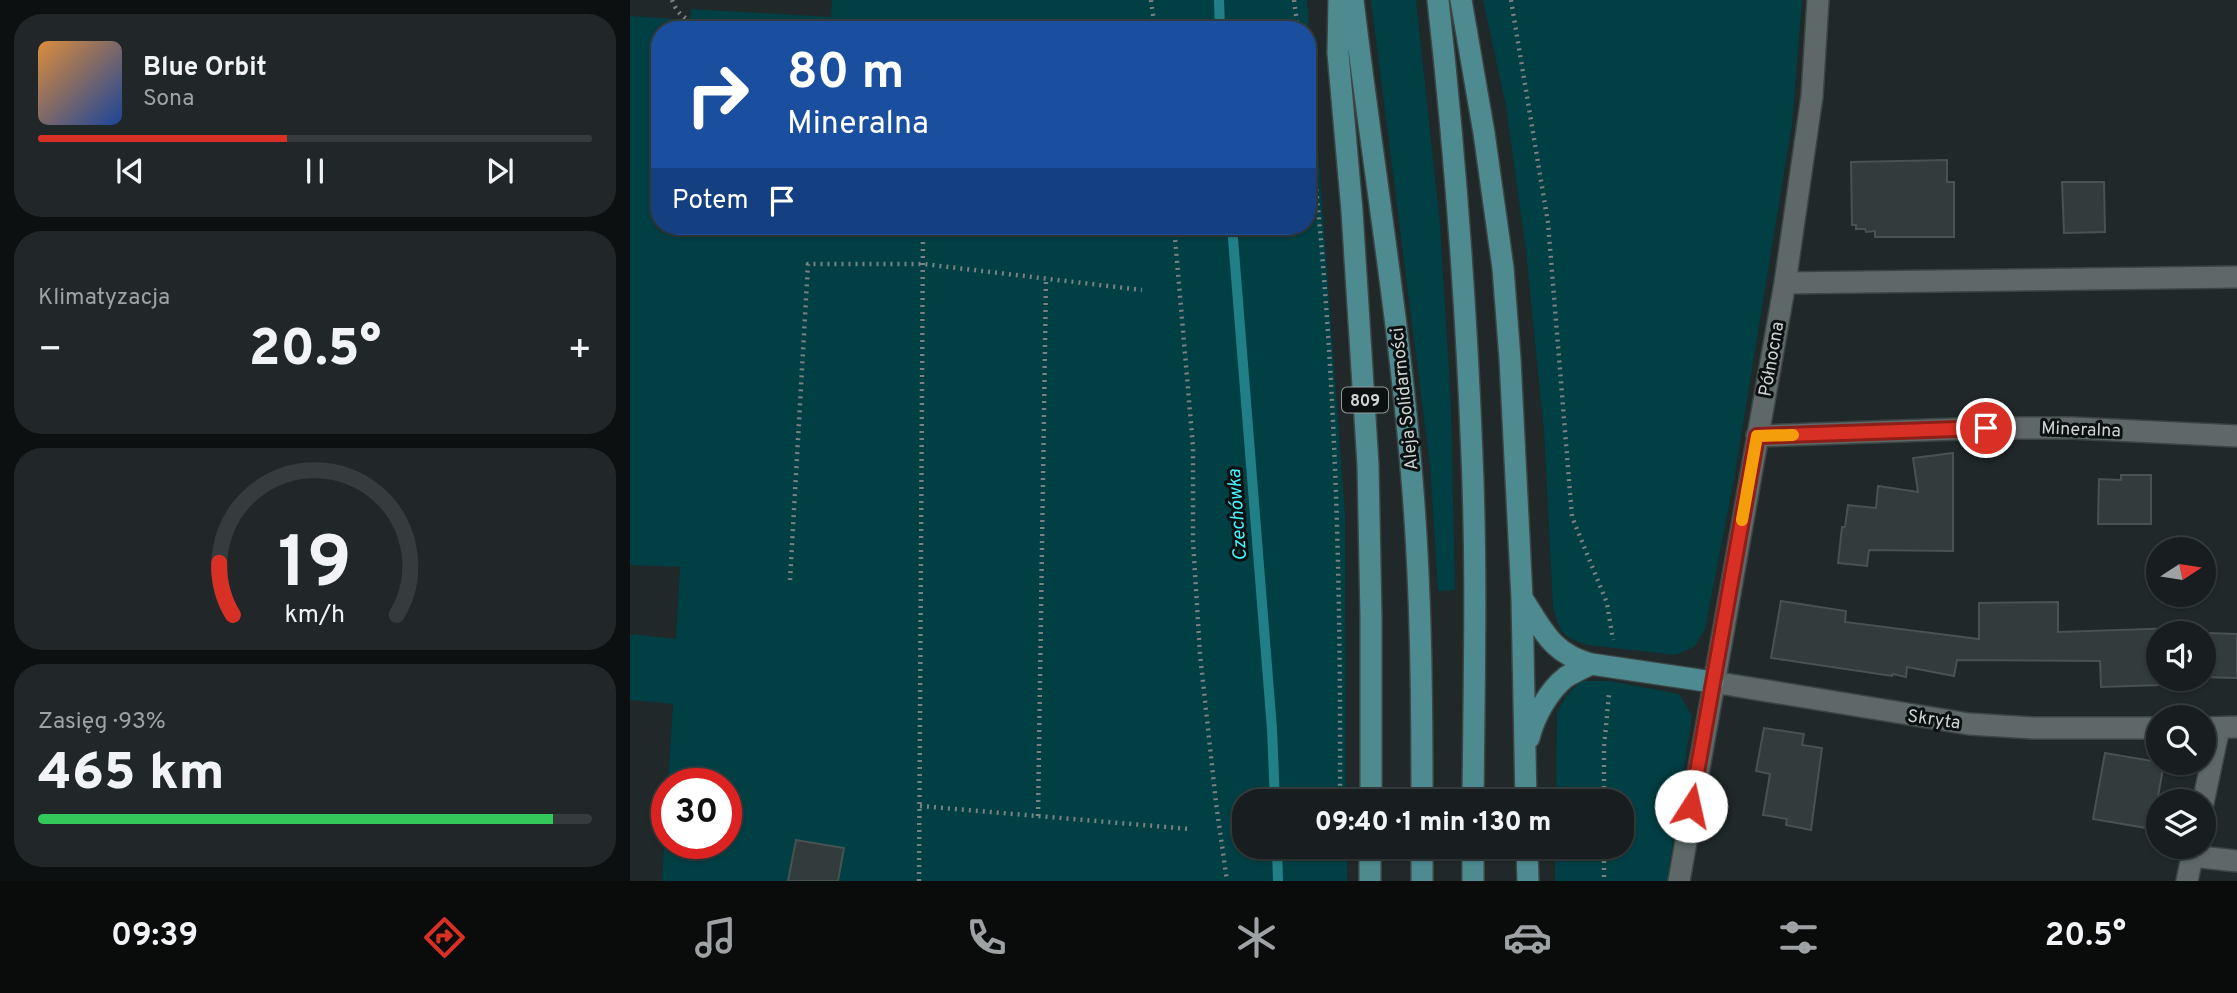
<!DOCTYPE html>
<html lang="pl">
<meta charset="utf-8">
<style>
:root{--surface:#181e1f;--page:#212728;--text:#f1f3f6;--muted:#9fa2a4;--line:#363c3d;--accent:#d93025}
body{margin:0;font-family:Overpass,sans-serif;background:var(--page);color:var(--text);height:100vh;display:flex;flex-direction:column;font-size:26px;white-space:nowrap}
*{box-sizing:border-box;margin:0}
p{font-size:23px;color:var(--muted)}
.icon{flex:none;width:38px;height:38px;fill:none;stroke:currentColor;stroke-width:2;stroke-linecap:round;stroke-linejoin:round}
.map{position:relative;flex:1;overflow:hidden}
.drawer{display:flex;flex-direction:column;gap:14px;padding:14px;background:#0d1011;width:630px}
.drawer>*{flex:none}
.top-card{position:absolute;left:21px;top:21px;width:665px;height:214px;border-radius:28px;box-shadow:0 2px 5px #0004,0 0 0 2px var(--line);background:#1a4fa0;color:#fff;overflow:hidden}
.needle{width:46px;rotate:78deg}
.tools{position:absolute;left:1516px;top:537px;display:grid;gap:14px}
.tools a{display:grid;place-items:center;width:70px;height:70px;border-radius:50%;background:var(--surface);box-shadow:0 2px 5px #0004,0 0 0 2px var(--line);font-size:35px}
.speed{position:absolute;left:21px;top:768px;display:flex;gap:14px;font-size:35px;font-weight:700;text-align:center}
.speed>*{display:grid;place-content:center;width:91px;height:91px;border-radius:50%;background:var(--surface);box-shadow:0 2px 5px #0004,0 0 0 2px var(--line);line-height:1}
.speed .limit{border:10px solid #d22;background:#fff;color:#111}
.pin{position:absolute;display:grid;place-items:center;width:60px;height:60px;color:#fff;margin:-30px;border:4px solid #fff;border-radius:50%;box-shadow:0 2px 7px #0007}
.me{position:absolute;width:77px;margin:-38px;rotate:10deg;stroke-linejoin:round;filter:drop-shadow(0 0 5px #0008)}
.turn{display:flex;align-items:center;gap:24px;height:147px;padding:0 21px;font-size:32px}
.turn .icon{width:91px;height:91px;stroke-width:2.5}
.turn b{display:block;font-size:49px;line-height:60px}
.then{display:flex;align-items:center;height:66px;padding:0 21px;background:#0003;gap:14px;font-size:26px}
.big{font-size:52px;font-weight:800;line-height:1.1}
.drawer .tile{flex:1;display:flex;flex-direction:column;justify-content:center;gap:10px;min-width:0;padding:0 24px;border-radius:28px;background:var(--page)}
.drawer .dial{align-items:center;gap:0}
.dial svg{height:182px;overflow:visible;fill:none;stroke:var(--line);stroke-width:7;stroke-linecap:round;text-anchor:middle}
.dial text{fill:var(--text);stroke:none}
.song{display:flex;align-items:center;gap:21px}
.cover{width:84px;height:84px;border-radius:10px;background:linear-gradient(135deg,hsl(30 70% 55%),hsl(220 70% 35%))}
.played{height:7px;border-radius:4px;background:linear-gradient(90deg,var(--accent) 45%,var(--line) 45%)}
.keys{display:flex;justify-content:space-around;direction:ltr}
.heat{display:flex;justify-content:space-between;align-items:center;font-size:38px;direction:ltr}
.charge{height:10px;border-radius:5px;background:linear-gradient(90deg,#34c759 93%,var(--line) 0)}
.trip{position:absolute;left:602px;top:789px;width:402px;height:70px;border-radius:28px;background:var(--surface);box-shadow:0 2px 5px #0004,0 0 0 2px var(--line);font-weight:800;line-height:70px;text-align:center}
.menu{display:flex;height:112px;justify-content:space-around;align-items:center;background:#0a0c0c;color:var(--muted)}
.menu .icon{width:49px;height:49px}
.menu .selected{color:var(--accent)}
.menu b{font-size:32px;color:var(--text)}
main{display:flex;flex:1;min-height:0}
.map>svg:first-child{display:block}
.green{fill:#003f44;fill-rule:evenodd}
.lines{fill:none;stroke-linecap:round;stroke-linejoin:round}
.stream{stroke:#218087;stroke-width:10}
.building{fill:#333c3d;stroke:#485252;stroke-width:2}
.minor-casing{stroke:#3c4444;stroke-width:24}
.major-casing{stroke:#3c4444;stroke-width:24}
.path{stroke:#7a8182;stroke-width:4.5;stroke-dasharray:2 5;stroke-linecap:butt}
.minor{stroke:#5e6869;stroke-width:21}
.major{stroke:#4d8b90;stroke-width:21}
.route-casing{stroke:#8d1f18;stroke-width:18}
.route{stroke:#d93025;stroke-width:12}
.slow{stroke:#f59e0b;stroke-width:12}
.labels{text-anchor:middle;stroke-width:6;stroke-linejoin:round;paint-order:stroke}
.shield{fill:#0c1010;stroke:#949999;stroke-width:2}
.shield-label{font-size:16px;font-weight:bold;fill:#ced4d4}
.street-label{font-size:18px;fill:#ced4d4;stroke:#0c1010}
.water-label{font-size:19px;font-style:italic;fill:#47f2ff;stroke:#0c1010}
</style>
<main>
<section class="drawer">
<div class="tile">
<div class="song"><i class="cover"></i><div><b>Blue Orbit</b><p>Sona</p></div></div>
<div class="played"></div>
<div class="keys"><svg class="icon" aria-label="previous" viewBox="0 0 24 24"><path d="M18 5L8 12l10 7zM5 5v14"/></svg><svg class="icon" aria-label="pause" viewBox="0 0 24 24"><path d="M8 5v14M16 5v14"/></svg><svg class="icon" aria-label="next" viewBox="0 0 24 24"><path d="M6 5l10 7-10 7zM19 5v14"/></svg></div>
</div>
<div class="tile"><p>Klimatyzacja</p>
<div class="heat"><a>−</a><b class="big">20.5°</b><a>+</a></div>
</div>
<div class="tile dial"><svg viewBox="0 0 100 80">
<path d="M14 69A42 42 0 1 1 86 69"/>
<path d="M14 69A42 42 0 0 1 8 46" stroke="#d93025"/>
<text x="50" y="56" font-size="32" font-weight="700">19</text>
<text x="50" y="72" font-size="11">km/h</text>
</svg></div>
<div class="tile"><p>Zasięg · 93%</p><b class="big">465 km</b><div class="charge"></div></div>
</section>
<div class="map">
<svg width="1607" height="881" viewBox="0 0 1607 881">
<rect width="100%" height="100%" fill="#202829"/>
<!-- green -->
<path class="green" d="M202,0H677L715,514L716,801L614,802V847H717V881H32L37,798V844H96V784H38L43,704L0,700V634L46,639L50,567L0,565V16L60,20L61,9L201,17ZM30,30H677V226H30Z
M741,0H786L810,224L821,406L825,590L808,591L800,465Z
M853,0H1172L1162,124L1104,479L1075,629L1064,647L1045,655L958,645C933,639 929,630 923,607L914,431L896,251L876,106Z
M951,681H980L1049,694L1062,716L1037,881H925V847H992V802L926,801L927,712L936,696Z"/>
<g class="lines">
<!-- stream -->
<path class="stream" d="M589,0L590,30
M602,226L642,729L645,802
M647,847L648,881"/>
</g>
<!-- building -->
<path class="building" d="M1317,160V182H1324V237H1245V231L1236,232L1235,229H1226V225H1222L1221,162Z
M1432,182H1474L1475,232L1434,233Z
M1323,453V551L1239,550L1237,566L1208,563L1212,527H1215L1218,505L1246,508L1248,486L1288,492L1283,458Z
M1491,475H1521V524H1468L1469,479L1491,480Z
M1151,601L1216,611L1215,622L1349,639V603L1428,602V632L1549,628V632L1607,634V678L1573,677V634H1528V679H1530L1531,685L1471,687L1470,661L1327,660L1324,676L1277,667L1276,677L1263,674L1262,676L1141,658Z
M1134,728L1174,734L1172,745L1192,748L1181,830L1156,825L1157,819L1133,815L1140,774L1126,771Z
M1475,753L1534,763L1522,829L1463,819Z
M166,840L214,848L208,881H158Z"/>
<g class="lines">
<!-- minor casing -->
<g class="minor-casing">
<path id="minor" d="M1155,283L1607,277
M1127,436L1356,428H1443L1607,436
M1083,682L1339,724L1403,728H1528
M1573,728L1607,727
M1573,803L1589,728
M1562,856L1607,861
M1049,881L1155,283L1182,96L1188,0
M1557,881L1564,847"/>
</g>
<!-- major casing -->
<g class="major-casing">
<path id="major" d="M709,0L708,53L722,211L738,465L741,617V802
M723,0C742,160 769,318 782,479C791,586 792,694 792,802
M808,0C825,152 836,303 842,456C847,571 844,686 843,802
M831,0L854,133L873,268L880,359L892,598L896,802
M892,598C913,630 921,653 961,664L1083,682
M899,738C904,717 919,690 936,677C944,672 953,668 961,664
M897,847L898,881
M740,881V847
M792,881V847
M843,881V847"/>
</g>
<!-- path -->
<path class="path" d="M42,0C53,33 96,27 125,30
M521,0L525,30
M664,0L668,30
M881,0L918,223L942,517L977,603L983,640
M677,106C705,336 711,569 710,802
M544,226L563,447V541L570,654L586,803L597,881
M160,580L178,264H293L512,290
M974,802V747L979,694
M290,806L560,829
M408,816L416,279
M974,847V881
M289,881L293,226"/>
<!-- minor -->
<use href="#minor" class="minor"/>
<!-- major -->
<use href="#major" class="major"/>
</g>
<g class="lines">
<!-- route casing -->
<g class="route-casing">
<path id="route" d="M1061,806L1127,436L1356,428"/>
</g>
<!-- route -->
<use href="#route" class="route"/>
<!-- slow -->
<path class="slow" d="M1112,520L1127,436L1163,435"/>
</g>
<g class="labels">
<!-- shield labels -->
<rect class="shield" x="712" y="387.5" width="46" height="25" rx="5"/>
<g class="shield-label">
<text x="735" y="406">809</text>
</g>
<!-- street labels -->
<g class="street-label">
<text transform="translate(1141 359) rotate(-80)" y="6">Północna</text>
<text transform="translate(774 399) rotate(-96)" y="6">Aleja Solidarności</text>
<text transform="translate(1451 429) rotate(2)" y="6">Mineralna</text>
<text transform="translate(1304 719) rotate(8)" y="6">Skryta</text>
</g>
<!-- water labels -->
<g class="water-label">
<text transform="translate(606 515) rotate(-94)" y="7">Czechówka</text>
</g>
</g>
</svg>
<div class="tools">
<a><svg class="needle" viewBox="-14 -14 28 28"><path d="M0-13l5 13h-10z" fill="#e53935"/><path d="M0 13l5-13h-10z" fill="#9fa2a4"/></svg></a>
<a><svg class="icon" aria-label="sound" viewBox="0 0 24 24"><path d="M4 9h4l5-4v14l-5-4H4zM17 9q2 3 0 6"/></svg></a>
<a><svg class="icon" aria-label="search" viewBox="0 0 24 24"><circle cx="10" cy="10" r="6"/><path d="M15 15l6 6"/></svg></a>
<a><svg class="icon" aria-label="layers" viewBox="0 0 24 24"><path d="M12 4l9 5-9 5-9-5zM3 14l9 5 9-5"/></svg></a>
</div>
<div class="speed"><div class="limit">30</div></div>
<div class="pin" style="left:1356px;top:428px;background:#d93025"><svg class="icon" aria-label="arrive" viewBox="0 0 24 24"><path d="M6 21V4h12l-3 4 3 4H6"/></svg></div>
<svg class="me" style="left:1061px;top:806px" viewBox="-20 -20 40 40"><circle r="19" fill="#fff"/><path d="M0-13L10 11 0 6-10 11z" fill="#d93025"/></svg>
<div class="trip">09:40 · 1 min · 130 m</div>
<div class="top-card">
<div class="turn"><svg class="icon" aria-label="right" viewBox="0 0 24 24"><path d="M7 20v-9h11M14 6l5 5-5 5"/></svg><div><b>80 m</b>Mineralna</div></div>
<div class="then">Potem<svg class="icon" aria-label="arrive" viewBox="0 0 24 24"><path d="M6 21V4h12l-3 4 3 4H6"/></svg></div>
</div>
</div>
</main>
<nav class="menu">
<b>09:39</b>
<svg class="icon selected" aria-label="directions" viewBox="0 0 24 24"><path d="M12 3l9 9-9 9-9-9zM9 14v-3h6M13 9l2 2-2 2"/></svg>
<svg class="icon" aria-label="music" viewBox="0 0 24 24"><path d="M9 18V5l10-2v13"/><circle cx="6" cy="18" r="3"/><circle cx="16" cy="16" r="3"/></svg>
<svg class="icon" aria-label="phone" viewBox="0 0 24 24"><path d="M5 4h4l2 5-3 2q2 4 5 5l2-3 5 2v4C11 20 4 13 5 4z"/></svg>
<svg class="icon" aria-label="climate" viewBox="0 0 24 24"><path d="M12 3v18M4 7l16 10M4 17L20 7"/></svg>
<svg class="icon" aria-label="car" viewBox="0 0 24 24"><path d="M5 17H2v-5l4-1 3-4h7l3 4 3 1v5h-3M9 17h6M6 11h13"/><circle cx="7" cy="17" r="2"/><circle cx="17" cy="17" r="2"/></svg>
<svg class="icon" aria-label="filters" viewBox="0 0 24 24"><path d="M4 7h16M4 17h16"/><circle cx="9" cy="7" r="2"/><circle cx="15" cy="17" r="2"/></svg>
<b>20.5°</b>
</nav>
